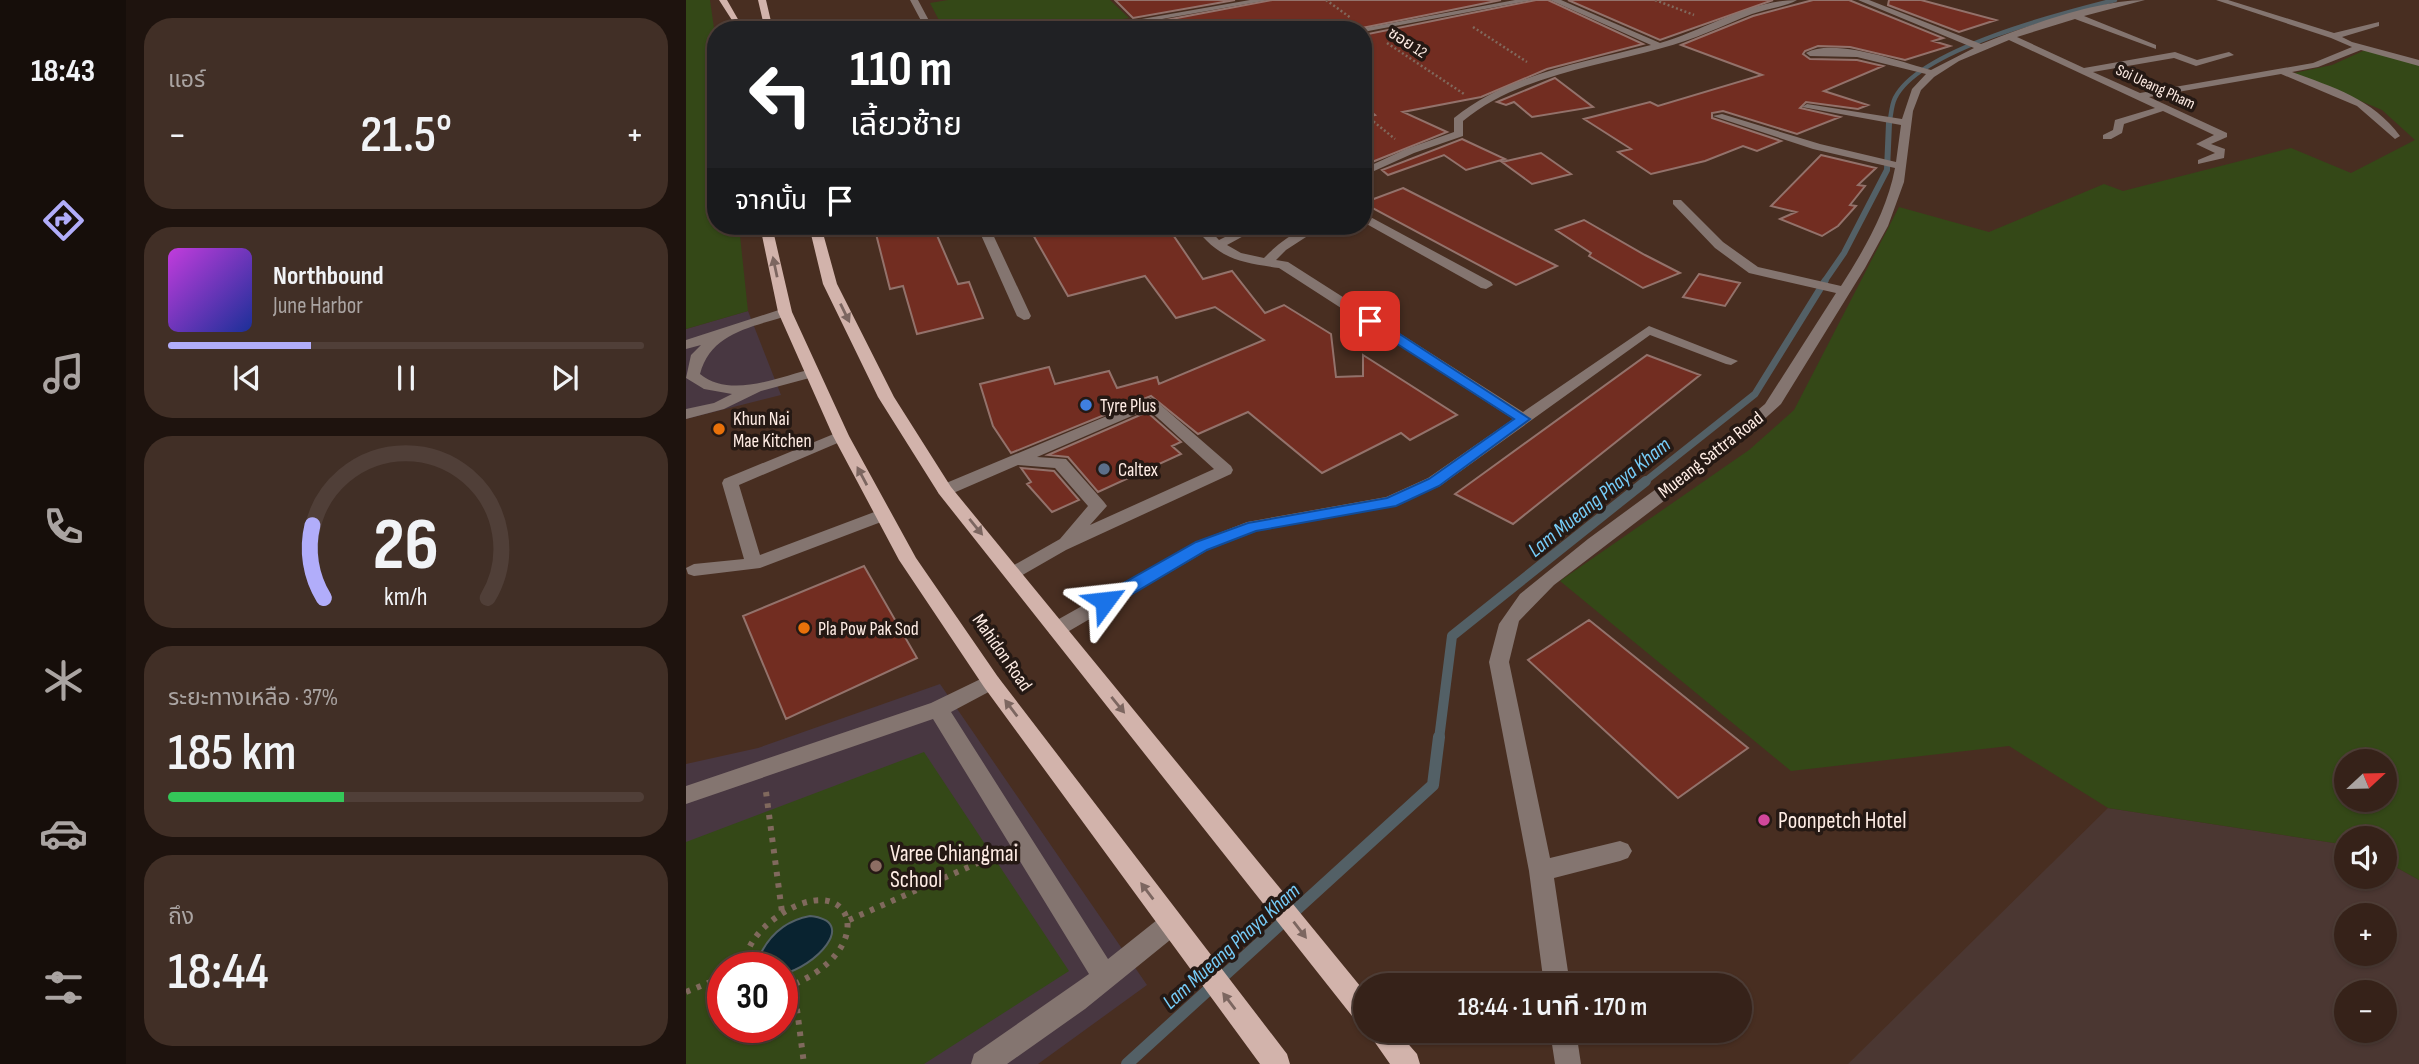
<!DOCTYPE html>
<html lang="th">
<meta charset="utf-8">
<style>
:root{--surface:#362219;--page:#412f26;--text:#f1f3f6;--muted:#aaa4a2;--line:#503f38;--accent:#b1adfa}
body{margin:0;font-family:"Sofia Sans Condensed","Noto Sans Thai",sans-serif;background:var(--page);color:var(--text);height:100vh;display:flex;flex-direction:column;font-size:26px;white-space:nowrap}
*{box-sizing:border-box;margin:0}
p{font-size:23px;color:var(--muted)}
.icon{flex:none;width:38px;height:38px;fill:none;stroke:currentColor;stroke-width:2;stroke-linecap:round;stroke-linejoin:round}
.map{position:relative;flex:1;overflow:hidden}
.side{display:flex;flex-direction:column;gap:18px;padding:18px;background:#1e130e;width:560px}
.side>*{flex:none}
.top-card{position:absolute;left:21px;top:21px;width:665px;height:214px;border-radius:28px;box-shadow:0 2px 5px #0004,0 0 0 2px var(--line);background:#202124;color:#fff;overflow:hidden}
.needle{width:46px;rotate:68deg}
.fabs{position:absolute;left:1648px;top:749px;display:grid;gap:14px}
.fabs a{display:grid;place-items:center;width:63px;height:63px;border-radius:50%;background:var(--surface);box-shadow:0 2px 5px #0004,0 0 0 2px var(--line);font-size:35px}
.speed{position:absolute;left:21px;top:952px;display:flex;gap:14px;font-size:35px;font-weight:700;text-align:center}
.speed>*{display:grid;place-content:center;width:91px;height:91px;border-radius:50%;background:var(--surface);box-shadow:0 2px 5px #0004,0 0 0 2px var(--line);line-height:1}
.speed .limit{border:10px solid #d22;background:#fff;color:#111}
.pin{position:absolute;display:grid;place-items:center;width:60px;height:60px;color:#fff;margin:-30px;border-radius:14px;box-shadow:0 4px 10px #0006}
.me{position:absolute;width:77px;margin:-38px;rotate:60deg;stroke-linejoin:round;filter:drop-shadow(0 0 5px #0008)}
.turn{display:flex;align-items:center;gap:24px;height:147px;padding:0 28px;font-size:32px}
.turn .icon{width:91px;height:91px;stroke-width:2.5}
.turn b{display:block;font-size:49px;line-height:60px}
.then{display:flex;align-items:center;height:66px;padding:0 28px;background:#0003;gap:14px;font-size:26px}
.big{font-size:52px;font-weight:600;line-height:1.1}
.side .card{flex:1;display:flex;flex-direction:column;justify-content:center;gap:10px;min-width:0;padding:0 24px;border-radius:28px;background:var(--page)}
.side .dial{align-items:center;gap:0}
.dial svg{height:182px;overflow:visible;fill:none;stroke:var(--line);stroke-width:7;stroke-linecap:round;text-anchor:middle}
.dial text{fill:var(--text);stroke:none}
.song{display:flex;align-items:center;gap:21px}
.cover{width:84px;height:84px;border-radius:10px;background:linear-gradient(135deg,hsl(290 70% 55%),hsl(230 70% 35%))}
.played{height:7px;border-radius:4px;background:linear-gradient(90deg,var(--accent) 30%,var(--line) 30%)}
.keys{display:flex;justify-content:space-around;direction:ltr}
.heat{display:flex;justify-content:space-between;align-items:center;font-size:38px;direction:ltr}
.charge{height:10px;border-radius:5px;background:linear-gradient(90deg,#34c759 37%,var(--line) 0)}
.trip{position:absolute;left:667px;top:973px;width:399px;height:70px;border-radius:35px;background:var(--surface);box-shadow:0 2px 5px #0004,0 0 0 2px var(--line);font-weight:600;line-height:70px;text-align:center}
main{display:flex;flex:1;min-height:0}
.tab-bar{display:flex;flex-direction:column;width:126px;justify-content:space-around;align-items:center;background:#160e0a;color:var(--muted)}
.tab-bar .icon{width:49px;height:49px}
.tab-bar .selected{color:var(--accent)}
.tab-bar b{font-size:32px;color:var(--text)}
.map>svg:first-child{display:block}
.commercial{fill:#4b3732;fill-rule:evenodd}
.education{fill:#483741;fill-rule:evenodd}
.green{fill:#344817;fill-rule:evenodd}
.water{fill:#092330;stroke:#536066;stroke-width:2}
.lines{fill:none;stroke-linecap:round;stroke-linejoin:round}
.stream-far4{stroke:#536066;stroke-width:4.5}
.stream-far3{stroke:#536066;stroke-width:6}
.stream-far2{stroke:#536066;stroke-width:7}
.stream-far1{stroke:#536066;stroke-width:10}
.stream{stroke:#536066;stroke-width:12}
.building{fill:#722d21;stroke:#93726b;stroke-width:2}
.path-far1{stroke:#80695d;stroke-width:2.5;stroke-dasharray:2 2.5;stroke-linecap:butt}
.path{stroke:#80695d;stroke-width:6;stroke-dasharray:4.5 7;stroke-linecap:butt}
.minor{fill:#847570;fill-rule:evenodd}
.major{fill:#d2b3ab;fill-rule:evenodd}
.oneway{fill:#7c6660}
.route{fill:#1a73e8;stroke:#114b97;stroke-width:2}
.shop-dot{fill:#3f7fe0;stroke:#251914;stroke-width:2.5}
.food-dot{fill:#e8710a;stroke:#251914;stroke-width:2.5}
.service-dot{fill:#5c6f8a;stroke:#251914;stroke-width:2.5}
.hotel-dot{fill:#d1479c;stroke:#251914;stroke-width:2.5}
.education-dot{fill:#8d6e63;stroke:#251914;stroke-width:2.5}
.labels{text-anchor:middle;stroke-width:7;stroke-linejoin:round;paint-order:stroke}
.far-street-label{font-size:16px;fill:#ffede5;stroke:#251914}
.poi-label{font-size:19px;fill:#ffede5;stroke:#251914;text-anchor:start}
.street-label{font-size:19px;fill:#ffede5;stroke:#251914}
.water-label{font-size:21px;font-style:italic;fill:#76ccf8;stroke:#251914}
.near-poi-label{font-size:23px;fill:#ffede5;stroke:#251914;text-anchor:start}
</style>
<main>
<nav class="tab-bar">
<b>18:43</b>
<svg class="icon selected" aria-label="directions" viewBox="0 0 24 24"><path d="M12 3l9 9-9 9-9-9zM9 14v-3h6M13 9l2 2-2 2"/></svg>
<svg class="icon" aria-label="music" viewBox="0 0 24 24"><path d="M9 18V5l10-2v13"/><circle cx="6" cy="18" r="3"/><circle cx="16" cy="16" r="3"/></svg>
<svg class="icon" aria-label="phone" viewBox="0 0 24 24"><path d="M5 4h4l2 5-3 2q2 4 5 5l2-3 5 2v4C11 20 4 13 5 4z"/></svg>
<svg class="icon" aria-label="climate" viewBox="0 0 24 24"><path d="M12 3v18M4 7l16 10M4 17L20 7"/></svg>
<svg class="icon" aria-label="car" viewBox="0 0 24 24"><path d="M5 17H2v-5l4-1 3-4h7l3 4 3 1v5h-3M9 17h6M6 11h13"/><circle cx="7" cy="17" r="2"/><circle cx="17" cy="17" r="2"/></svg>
<svg class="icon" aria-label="filters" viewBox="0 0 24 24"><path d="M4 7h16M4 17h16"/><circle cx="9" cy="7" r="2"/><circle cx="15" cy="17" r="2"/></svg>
</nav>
<section class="side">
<div class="card"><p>แอร์</p>
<div class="heat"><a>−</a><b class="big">21.5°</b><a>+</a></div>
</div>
<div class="card">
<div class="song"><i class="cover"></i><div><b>Northbound</b><p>June Harbor</p></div></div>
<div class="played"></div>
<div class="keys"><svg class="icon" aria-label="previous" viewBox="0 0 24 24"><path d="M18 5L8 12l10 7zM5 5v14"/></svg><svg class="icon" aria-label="pause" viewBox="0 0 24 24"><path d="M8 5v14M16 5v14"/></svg><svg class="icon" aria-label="next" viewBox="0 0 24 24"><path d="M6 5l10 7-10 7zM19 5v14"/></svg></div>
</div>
<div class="card dial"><svg viewBox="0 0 100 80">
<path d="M14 69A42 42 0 1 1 86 69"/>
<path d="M14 69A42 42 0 0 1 9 37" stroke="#b1adfa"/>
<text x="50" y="56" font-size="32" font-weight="700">26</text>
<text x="50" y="72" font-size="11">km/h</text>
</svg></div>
<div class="card"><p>ระยะทางเหลือ · 37%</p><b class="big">185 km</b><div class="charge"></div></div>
<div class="card"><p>ถึง</p><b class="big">18:44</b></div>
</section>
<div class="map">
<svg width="1733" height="1064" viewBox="0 0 1733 1064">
<rect width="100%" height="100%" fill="#482e21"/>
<!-- commercial -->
<path class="commercial" d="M1422,808L1661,845V877H1699V861L1733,880V1064H1162ZM1661,915H1699V954H1661ZM1661,992H1699V1031H1661Z"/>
<!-- education -->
<path class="education" d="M62,311L95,395L0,419V329Z
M254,684L461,985L352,1064H0V764L72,748ZM37,968H96V1027H37Z"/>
<!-- green -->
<path class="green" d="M0,0H24L30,42V226H53L62,311L0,329Z
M262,0H424L443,18L372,30H258L244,3Z
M1679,50L1733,65V880L1699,861V838H1661V845L1422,808L1323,746L1105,771L874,581L1063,450L1108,410L1213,207L1303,232L1418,184L1437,191L1605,148L1665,173L1729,140L1696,110L1608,73L1646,65ZM1661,761H1699V800H1661Z
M238,752L383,971L238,1064H0V842ZM37,968H96V1027H37Z"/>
<!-- water -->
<path class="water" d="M124,916C174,921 128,968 96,974V968H78L76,951C87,931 102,920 124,916Z"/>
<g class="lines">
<!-- stream-far4 -->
<path class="stream-far4" d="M1203,125C1205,117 1205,106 1209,98C1233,49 1377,13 1429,0"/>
<!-- stream-far3 -->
<path class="stream-far3" d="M1138,282L1158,253L1201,170L1203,123"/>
<!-- stream-far2 -->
<path class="stream-far2" d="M957,483L1069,394L1139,281"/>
<!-- stream-far1 -->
<path class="stream-far1" d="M753,739L766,636L960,481"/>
<!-- stream -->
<path class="stream" d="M441,1064L747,785L753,737"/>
</g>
<!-- building -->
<path class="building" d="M429,0H549L447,18Z
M586,0H815L666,30H459L454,25Z
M850,0H862L957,44L861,69L795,97L717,112L761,132L686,162L677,154V118L689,115L677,105V35Z
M882,0H1087L974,40Z
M1127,0H1163L1257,38L1247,41L1264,46L1219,60L1164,47L1132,46L1119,51L1117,54L1124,59L1171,60L1197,66L1138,91L1182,105L1172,109L1120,102L1114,108L1154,117L1111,134L1037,111L1026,113V118L1095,141L1071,151L1057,146L1019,161L965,174L932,152L945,149L898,119L964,102L972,106L1076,75L995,45L1067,16Z
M1203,0H1235L1310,20L1273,32L1202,5Z
M869,78L907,107L846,117L828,102L820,105L811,102Z
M776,139L819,159L780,170L758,155L702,175L696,170Z
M855,153L885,174L846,184L816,162Z
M1135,155L1190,168L1172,185L1179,186L1164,205L1170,206L1152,226L1136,236L1094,219L1110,212L1085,206Z
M717,188L871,266L830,285L677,203Z
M898,220L959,255L994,273L957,288L903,256L905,253L870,230Z
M188,226H247L272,284L283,282L297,318L231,334L217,286L204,289Z
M342,226H481L517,279L546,271L579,313L598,305L645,334L650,377L677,376V355L771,415L724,440L715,433L636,473L562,412L512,434L465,396L325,453L307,426L294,384L363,367L369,384L423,371L431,388L471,377L473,384L578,340L529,307L490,318L459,276L382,296Z
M1013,274L1054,283L1039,306L997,297Z
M961,355L1014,375L827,524L769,494Z
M461,412L495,442L486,446L495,454L412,492L382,457L362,455Z
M335,468L368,471L393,500L366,512L341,484L345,482Z
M178,566L231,658L100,719L57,616Z
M903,620L1062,748L992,798L842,660Z"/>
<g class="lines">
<!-- path-far1 -->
<path class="path-far1" d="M640,0L665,18
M969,0L1008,15
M559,20L572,30
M787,27L841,62
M701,43L778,94
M677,113L709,139"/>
<!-- path -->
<path class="path" d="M80,792L96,912
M163,920L312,854
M57,968C60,947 71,932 88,919C166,861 201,952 96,989
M108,986L118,1064
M0,992L37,977"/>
<!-- minor -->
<path class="minor" d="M224,0H232L248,30H240Z
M564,0H583L414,30H393Z
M829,0H847L677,32L668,30Z
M864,0H875L974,43C1019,30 1064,0 1111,0C1099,7 1080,9 1066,14C1036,26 1007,40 976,48C910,67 831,76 777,121V136L728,153L677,176V169L720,149L768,132V118C822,74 899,62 965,45Z
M1172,0H1183L1295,44C1341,26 1410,0 1459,0L1398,16L1470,45V49L1389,19L1331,37L1398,68L1489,52L1511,60L1543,52L1548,55L1510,66L1488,58L1407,72L1454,93L1627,63L1666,47L1645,38L1530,0H1542L1648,33L1693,22V26L1656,37L1666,42L1733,60V66L1675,50L1632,67L1606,72C1647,87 1687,99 1714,136L1709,139L1671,106L1595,74L1463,97L1541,133V137L1525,144L1539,149L1538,158L1512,164V160L1529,153L1510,144L1528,135L1477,111L1438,124L1436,133L1425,139H1417V135L1427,130L1429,120L1469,108L1323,40L1273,61L1248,77L1235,90L1227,111L1218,182L1202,226L1179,268L1095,404L1042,452L868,585L833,621L823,662L864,858L934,841L942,844L946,851L942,858L934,861L868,878L884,985H858L843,871L803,662L813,624L834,594L902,539L1030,445L1079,404L1150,293L1063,273L1029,248L987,204V200H995L1037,242L1072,267L1155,286C1178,250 1201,211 1209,168L1127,149L1027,116L1036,114L1134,144L1210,162L1215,125L1116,107L1121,104L1216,119L1226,89L1240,74L1171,57L1124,56L1120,53C1147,37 1215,62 1245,70L1288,48Z
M677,213L805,282L807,285L800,289L795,288L677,222Z
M291,226H303L345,316L343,319L338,320L331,316Z
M508,226H520L533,240L561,226H576L541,245L555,253L578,258C594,242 613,226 637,226L600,250L590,260L602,262L837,412L963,326L1052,361L1045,365L1040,364L964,335L754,486L704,507L571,531L522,550L378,634H364L361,629L364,624L510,542L561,522L700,497L742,478L827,419L593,268C552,262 533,259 508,226Z
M99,308L106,312L104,315C67,327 25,332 14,374C45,399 92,377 126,369L133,373L131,376L75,391L38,409L0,419V409L28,403L46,394L18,389L0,378L5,355L15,345L0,349V340Z
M464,398L469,400L545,466L547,470L545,474L380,550L333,577H321L318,573L321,569L374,539L402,506L369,468L332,465L265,494H253L251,490L253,486ZM462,409L528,469L404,525L421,506L418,502L380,459L351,457Z
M155,431L163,436L161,439L53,485L74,555L191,511H203L206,515L203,519L74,568L8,576L2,574L0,568L8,564L58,559L36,483L38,479Z
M305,674L312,677L315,682L312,687L265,712L422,959L476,916L485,913L494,916L497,924L494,932L399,1009L321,1064H285L288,1054L403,974L247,719L0,804V786L245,703Z
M864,1031H890L895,1064H869Z"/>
<!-- major -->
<path class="major" d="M33,0H41L57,28H51Z
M72,0H80L87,30H79Z
M74,226H86L106,312L163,436L230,558L312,677L601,1054L604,1064H574L298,687L213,560L147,436L92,312Z
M123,226H135L151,284L208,397L265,487L679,992V1025L670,1021L253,494L192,397L137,284Z
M681,1031H711L731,1054L734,1064H704Z"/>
</g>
<!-- one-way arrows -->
<defs><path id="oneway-solid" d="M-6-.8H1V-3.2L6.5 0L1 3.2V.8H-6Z" transform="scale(1.75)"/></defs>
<g class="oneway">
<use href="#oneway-solid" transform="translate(89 267) rotate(-102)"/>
<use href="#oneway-solid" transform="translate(159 313) rotate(64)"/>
<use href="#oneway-solid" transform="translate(176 476) rotate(-118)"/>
<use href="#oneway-solid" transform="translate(290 527) rotate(51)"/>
<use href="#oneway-solid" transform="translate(432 705) rotate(51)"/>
<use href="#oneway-solid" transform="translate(325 708) rotate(-127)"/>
<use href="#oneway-solid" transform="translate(461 891) rotate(-127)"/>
<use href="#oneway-solid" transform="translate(614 930) rotate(52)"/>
<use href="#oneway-solid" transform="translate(543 1001) rotate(-127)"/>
</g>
<!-- route -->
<path class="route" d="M680,318H689L844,419L753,486L710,506L570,531L521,550L426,606H413L411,601L413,597L510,542L562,523L701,498L743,479L828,419L680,324Z"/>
<!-- markers -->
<circle class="shop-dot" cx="400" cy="405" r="7"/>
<g class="food-dot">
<circle cx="33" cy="429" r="7"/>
<circle cx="118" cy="628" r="7"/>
</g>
<circle class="service-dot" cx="418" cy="469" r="7"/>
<circle class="hotel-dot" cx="1078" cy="820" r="7"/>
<circle class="education-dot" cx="190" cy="866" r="7"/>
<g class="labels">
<!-- far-street labels -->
<g class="far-street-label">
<text transform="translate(722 42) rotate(33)" y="6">ซอย 12</text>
<text transform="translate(1470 86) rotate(25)" y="6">Soi Ueang Pham</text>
</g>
<!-- poi labels -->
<g class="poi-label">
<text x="414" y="412">Tyre Plus</text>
<text x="47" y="425">Khun Nai<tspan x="47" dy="22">Mae Kitchen</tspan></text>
<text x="432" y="476">Caltex</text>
<text x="132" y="635">Pla Pow Pak Sod</text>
</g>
<!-- street labels -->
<g class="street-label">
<text transform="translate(1024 454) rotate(-38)" y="7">Mueang Sattra Road</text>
<text transform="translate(317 652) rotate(55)" y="7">Mahidon Road</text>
</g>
<!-- water labels -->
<g class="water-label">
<text transform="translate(913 497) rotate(-39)" y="7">Lam Mueang Phaya Kham</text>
<text transform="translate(545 946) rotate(-42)" y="7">Lam Mueang Phaya Kham</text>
</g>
<!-- near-poi labels -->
<g class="near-poi-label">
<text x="1092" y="828">Poonpetch Hotel</text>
<text x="204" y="861">Varee Chiangmai<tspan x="204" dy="26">School</tspan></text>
</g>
</g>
</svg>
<div class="fabs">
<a><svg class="needle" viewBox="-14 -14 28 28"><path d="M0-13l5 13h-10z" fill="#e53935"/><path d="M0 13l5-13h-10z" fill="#aaa4a2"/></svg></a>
<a><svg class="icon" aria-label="sound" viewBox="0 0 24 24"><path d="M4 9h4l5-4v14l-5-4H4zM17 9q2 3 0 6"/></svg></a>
<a>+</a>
<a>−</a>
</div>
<div class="speed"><div class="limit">30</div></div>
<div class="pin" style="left:684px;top:321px;background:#d93025"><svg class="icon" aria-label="arrive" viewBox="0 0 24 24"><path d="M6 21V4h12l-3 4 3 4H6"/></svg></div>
<svg class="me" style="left:419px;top:601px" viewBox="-20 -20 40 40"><path d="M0-17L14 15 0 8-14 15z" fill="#1a73e8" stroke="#fff" stroke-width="4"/></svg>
<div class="trip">18:44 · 1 นาที · 170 m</div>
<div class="top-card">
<div class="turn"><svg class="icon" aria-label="left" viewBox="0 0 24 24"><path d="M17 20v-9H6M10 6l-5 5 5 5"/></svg><div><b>110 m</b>เลี้ยวซ้าย</div></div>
<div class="then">จากนั้น<svg class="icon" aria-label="arrive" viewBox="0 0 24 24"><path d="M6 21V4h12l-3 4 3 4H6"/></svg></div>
</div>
</div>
</main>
